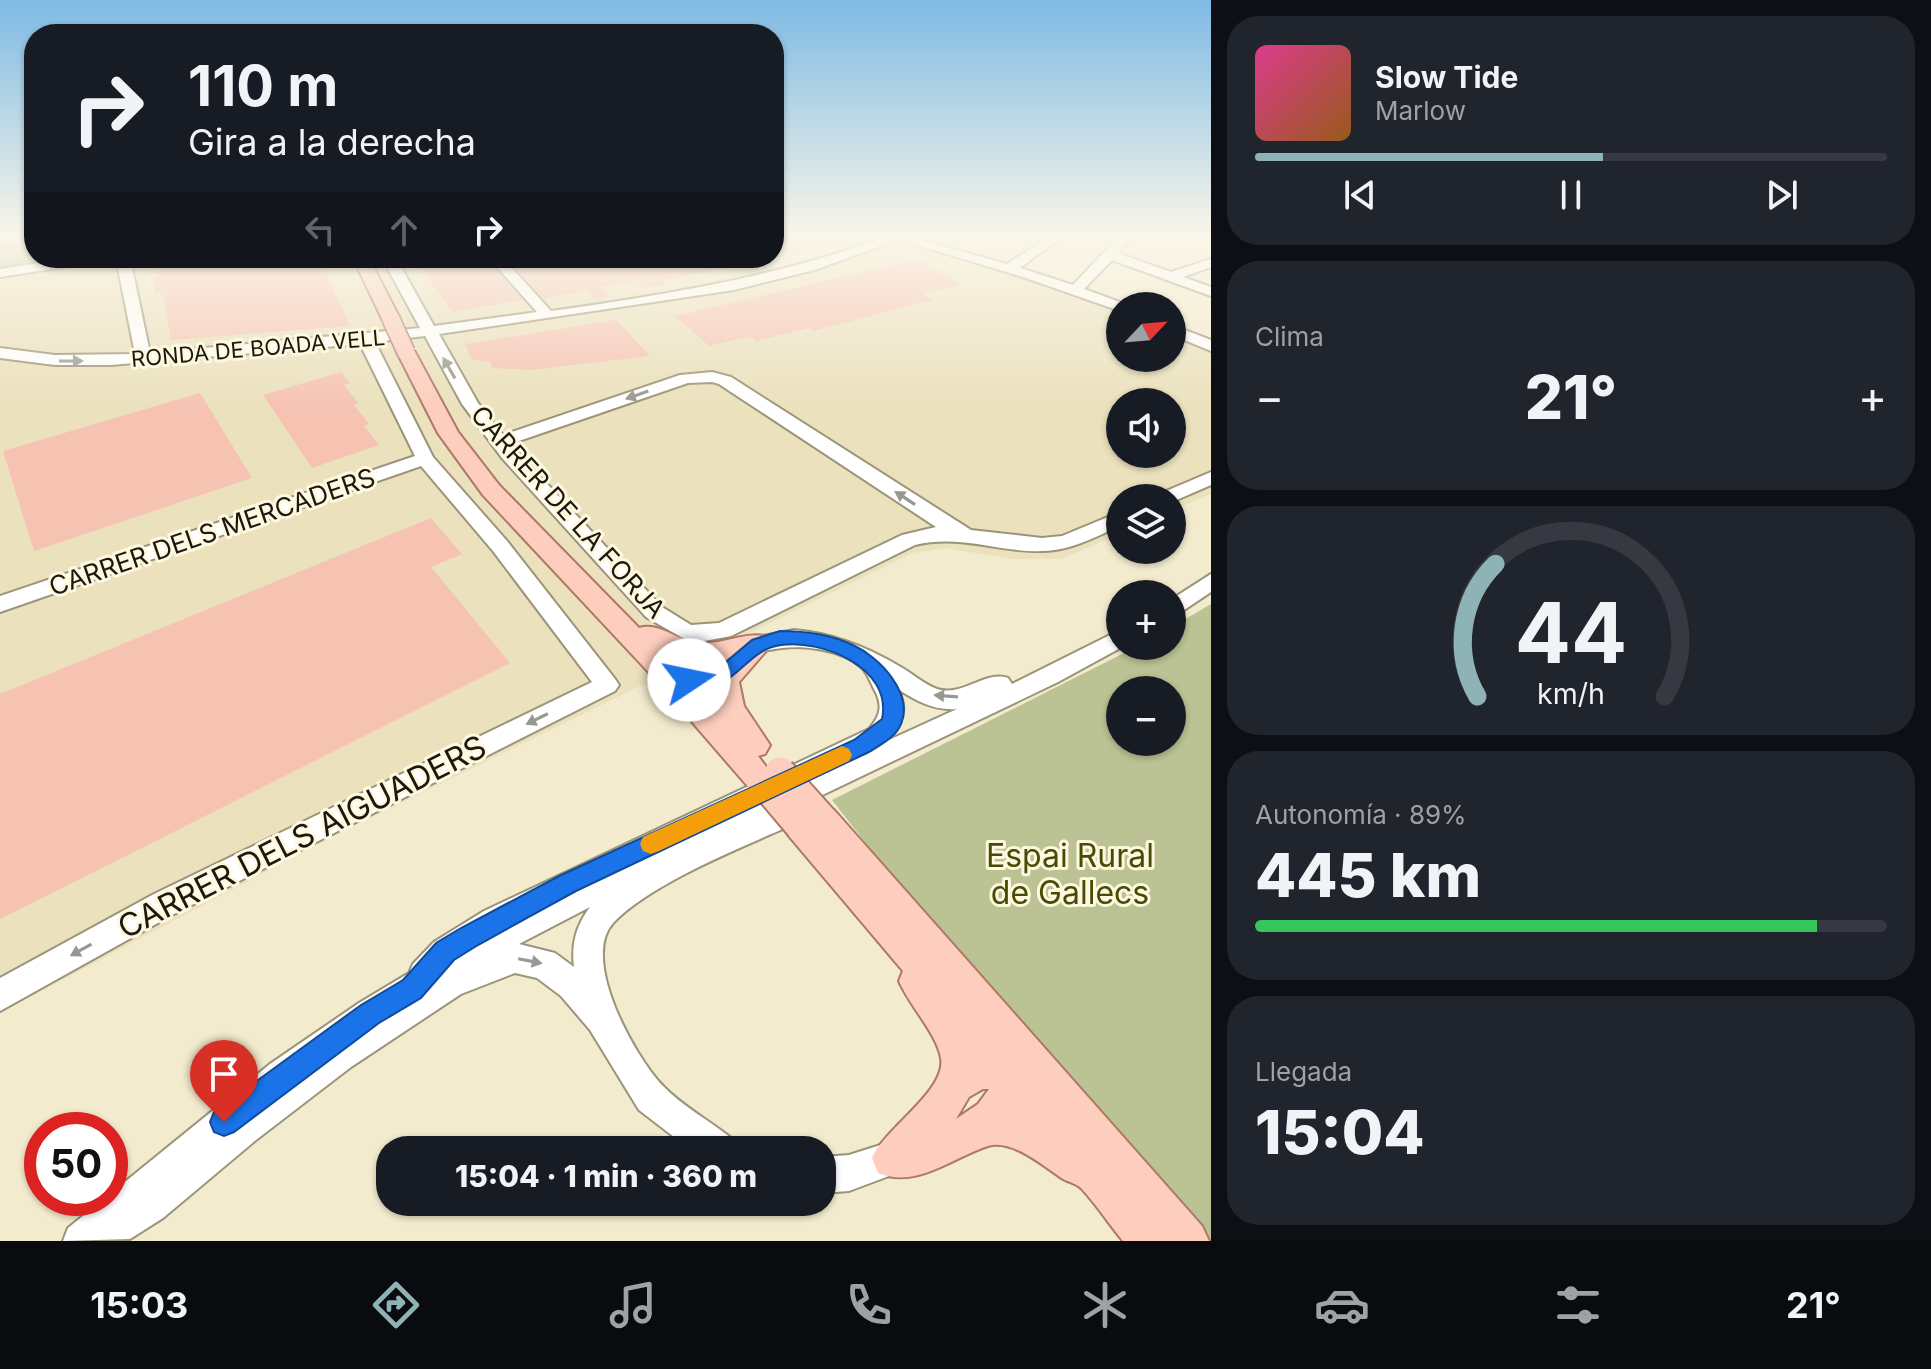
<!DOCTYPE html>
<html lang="es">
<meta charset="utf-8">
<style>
:root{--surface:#171b24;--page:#20242c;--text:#f1f3f6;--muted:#9ea1a6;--line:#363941;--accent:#8eb3b7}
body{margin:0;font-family:Inter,sans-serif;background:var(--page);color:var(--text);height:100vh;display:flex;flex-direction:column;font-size:30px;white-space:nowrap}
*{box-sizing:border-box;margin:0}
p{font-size:26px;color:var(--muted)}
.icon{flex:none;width:44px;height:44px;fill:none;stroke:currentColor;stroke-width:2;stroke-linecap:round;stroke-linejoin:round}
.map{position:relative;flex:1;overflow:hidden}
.side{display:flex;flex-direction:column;gap:16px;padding:16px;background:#0d0f14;width:720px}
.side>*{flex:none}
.top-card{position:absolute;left:24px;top:24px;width:760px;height:244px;border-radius:32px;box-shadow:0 2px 6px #0004;background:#171b24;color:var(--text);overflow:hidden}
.needle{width:52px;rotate:64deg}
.fabs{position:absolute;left:1106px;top:292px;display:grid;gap:16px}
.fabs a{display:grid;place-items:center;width:80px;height:80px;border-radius:50%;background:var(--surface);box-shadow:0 2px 6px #0004;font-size:40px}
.speed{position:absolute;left:24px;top:1112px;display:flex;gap:16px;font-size:40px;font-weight:700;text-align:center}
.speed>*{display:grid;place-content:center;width:104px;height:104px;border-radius:50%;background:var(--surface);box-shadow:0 2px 6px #0004;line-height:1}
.speed .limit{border:12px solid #d22;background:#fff;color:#111}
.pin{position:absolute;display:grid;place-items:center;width:68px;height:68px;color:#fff;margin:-82px -34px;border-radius:50% 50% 50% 0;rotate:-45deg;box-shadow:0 0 8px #0007}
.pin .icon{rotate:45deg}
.me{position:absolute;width:88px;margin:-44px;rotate:79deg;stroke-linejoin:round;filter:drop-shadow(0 0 6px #0008)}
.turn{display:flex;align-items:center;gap:28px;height:168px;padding:0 32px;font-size:36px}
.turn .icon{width:104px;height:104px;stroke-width:2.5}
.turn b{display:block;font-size:56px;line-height:68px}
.lanes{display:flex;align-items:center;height:76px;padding:0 32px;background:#0003;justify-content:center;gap:40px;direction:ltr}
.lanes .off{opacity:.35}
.big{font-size:60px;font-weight:800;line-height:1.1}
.side .tile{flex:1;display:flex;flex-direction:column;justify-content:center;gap:12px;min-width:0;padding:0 28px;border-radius:32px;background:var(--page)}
.side .dial{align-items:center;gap:0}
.dial svg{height:208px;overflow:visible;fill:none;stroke:var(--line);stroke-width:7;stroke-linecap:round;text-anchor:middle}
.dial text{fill:var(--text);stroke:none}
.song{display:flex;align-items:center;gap:24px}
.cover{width:96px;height:96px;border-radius:12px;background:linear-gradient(135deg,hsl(330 70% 55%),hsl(30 70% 35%))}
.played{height:8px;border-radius:4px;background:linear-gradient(90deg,var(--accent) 55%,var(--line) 55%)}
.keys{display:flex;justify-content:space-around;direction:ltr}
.heat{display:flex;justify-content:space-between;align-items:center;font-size:44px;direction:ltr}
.charge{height:12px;border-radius:6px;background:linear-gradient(90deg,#34c759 89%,var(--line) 0)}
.trip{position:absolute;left:376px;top:1136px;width:460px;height:80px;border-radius:32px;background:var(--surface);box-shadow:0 2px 6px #0004;font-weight:800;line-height:80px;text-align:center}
.menu{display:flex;height:128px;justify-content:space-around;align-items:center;background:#090b0e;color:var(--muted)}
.menu .icon{width:56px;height:56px}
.menu .on{color:var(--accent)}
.menu b{font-size:36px;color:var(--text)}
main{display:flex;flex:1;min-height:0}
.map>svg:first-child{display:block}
.built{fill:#ebe1bd;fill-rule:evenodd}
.green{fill:#bbc294;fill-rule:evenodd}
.building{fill:#f6c3b3}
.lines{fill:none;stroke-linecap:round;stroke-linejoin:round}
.minor-casing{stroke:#9b9479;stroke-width:4}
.major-casing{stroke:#ad7964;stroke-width:4}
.minor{fill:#fff;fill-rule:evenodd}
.major{fill:#fdcdbe;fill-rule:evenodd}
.major-bridge-far1-casing{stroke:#ad7964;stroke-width:20;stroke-linecap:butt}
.major-bridge-casing{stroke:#ad7964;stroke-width:33;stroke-linecap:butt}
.major-bridge-far1{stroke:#fdcdbe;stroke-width:17}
.major-bridge{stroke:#fdcdbe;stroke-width:29}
.oneway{fill:#989893}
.route{fill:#1a73e8;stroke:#114b97;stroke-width:2}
.slow{fill:#f59e0b}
.labels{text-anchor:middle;stroke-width:6;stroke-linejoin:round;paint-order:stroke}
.far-street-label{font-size:22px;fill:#1b190e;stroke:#fff8e1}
.street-label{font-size:26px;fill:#1b190e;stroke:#fff8e1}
.near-street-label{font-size:32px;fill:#1b190e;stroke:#fff8e1}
.near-park-label{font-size:32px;fill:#464c04;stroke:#fff8e1}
</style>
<main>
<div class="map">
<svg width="1211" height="1241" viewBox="0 0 1211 1241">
<rect width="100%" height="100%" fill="#f3ebce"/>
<!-- built -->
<path class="built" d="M774,235H901L909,244L1010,270L1120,311V358H1172V333L1211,351V494L1172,511V498H1120V534L1061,559H1011L945,548L913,553L333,836L0,1013V268L63,258H774ZM1120,402H1172V454H1120Z"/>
<!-- green -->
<path class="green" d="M0,235H34V258H63L0,268Z
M1211,604V1241H1204L947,947L832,800L1138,646H1172V627ZM1120,690H1172V742H1120Z"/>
<!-- building -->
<path class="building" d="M774,235H840V240L774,258Z
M168,258H320L350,326L171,340L164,301L161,292L155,294L152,277L158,276L155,260Z
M421,258H486L522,300L453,312L417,265L425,263Z
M507,258H638L642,262L660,258H751V264L662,280L666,284L645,288L635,280L602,287L609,297L593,299L587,290L544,299Z
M918,259L961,284L923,294L933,300L813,331L808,328L756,341L751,336L709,346L675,316Z
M616,320L650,356L531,370L492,368L490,362L472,360L465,344Z
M341,372L350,383L344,385L358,403L354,405L369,424L364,426L379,445L312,468L263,395Z
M200,393L252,478L34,551L3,451Z
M431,518L462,554L431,567L510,663L0,919V694Z"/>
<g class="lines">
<!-- minor casing -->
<g class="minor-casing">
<path id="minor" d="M1051,235H1065L1020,268L1073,285L1120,235H1133L1118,253L1171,272L1211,259V267L1183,277L1211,287V296L1112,260L1084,289L1125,304L1127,306H1120V311L1026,278L901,240L907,236L1007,264Z
M885,237L896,240L818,269L734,290L439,334L478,403L503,435L680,375L712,372L731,377L971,530L1042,538L1062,536L1120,512V526C1095,537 1072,550 1044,551C999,553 962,534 915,545L731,636L699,642L686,640L646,617L502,458L462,404L425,336L375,342L433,457L507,541L615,679L619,685L615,691L174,914L0,1011V978L154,894L592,682L493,551L421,466L0,612V596L415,456L360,344L111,365H55L0,358V348L55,355L135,354L116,258H130L150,353L420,328L382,258H396L434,326L537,312L489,258H503L551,311C665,295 777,277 885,237ZM712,382L719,384L936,527L902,535L719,623L691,625L662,607L510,444L688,383Z
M71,258H104L97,262L0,277V269Z
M1172,325L1211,340V351L1172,335Z
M1211,472V485L1172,502V498H1156L1159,494Z
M1211,574V592L1172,618V599Z
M794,630C831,633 867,647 899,666C912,673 923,684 937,689C963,697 985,670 1008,678L1012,684L1120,630V646H1124L1058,682L812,800L816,808L812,816C756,842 656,879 614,922C579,958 635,1057 663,1086C682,1106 710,1121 731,1138L736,1150H691L639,1110L590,1030L561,996L537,978L515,973L461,994L351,1067L256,1140L163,1218L130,1239L63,1241L68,1228L105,1198H110V1194L270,1064L359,1003L409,973L413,964L434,942L484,911L869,729C881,715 883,705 874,689C871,683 867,672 861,667C842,650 806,645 782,648C771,649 762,653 751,650L748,644L751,638ZM898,689C916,701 935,711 957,709L889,740C903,723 908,709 898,689ZM590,907C576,926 571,944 574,967L555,953L519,944Z
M893,1141L905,1146L910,1158L905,1170L849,1191L822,1193V1157L849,1155Z"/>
</g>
<!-- major casing -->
<g class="major-casing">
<path id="major" d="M353,258H369L400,319L397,323H385L382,319Z
M406,346L415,352L458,432L499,485L639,628C657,622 675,638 693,642C719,648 744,630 768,637L772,644L739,682L744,706L770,745L765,754L758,756L777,781L773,790L762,794L751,790L655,679L483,495L438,433L397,352ZM662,652L690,662H720C698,674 679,669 662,652ZM712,688L716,709V710L698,690Z
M823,806L834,810L1202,1226L1209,1241H1123C1109,1224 1096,1204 1081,1188C1076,1183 1067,1182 1060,1177C1042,1165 1012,1139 988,1146C953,1157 917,1189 878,1173L872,1158C885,1128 947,1090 941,1058C937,1034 909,1005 899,981L903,971L789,836L784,826L789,816L800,812L809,815L812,810ZM983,1089H989L978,1104L956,1119L969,1097Z"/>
</g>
<!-- minor -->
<use href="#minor" class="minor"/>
<!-- major -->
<use href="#major" class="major"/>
<!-- major-bridge-far1 casing -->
<g class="major-bridge-far1-casing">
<path id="major-bridge-far1" d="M391,319L406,352"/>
</g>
<!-- major-bridge casing -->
<g class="major-bridge-casing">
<path id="major-bridge" d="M780,772L823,820
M762,781L800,826"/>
</g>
<!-- major-bridge-far1 -->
<use href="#major-bridge-far1" class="major-bridge-far1"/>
<!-- major-bridge -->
<use href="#major-bridge" class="major-bridge"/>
</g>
<!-- one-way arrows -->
<defs><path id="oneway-solid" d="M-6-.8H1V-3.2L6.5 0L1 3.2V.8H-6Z" transform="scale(2)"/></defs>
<g class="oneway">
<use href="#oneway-solid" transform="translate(71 361)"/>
<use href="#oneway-solid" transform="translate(449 368) rotate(-120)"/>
<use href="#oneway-solid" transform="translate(637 395) rotate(161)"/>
<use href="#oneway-solid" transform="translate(905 498) rotate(-147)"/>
<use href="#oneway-solid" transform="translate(946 696) rotate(-176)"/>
<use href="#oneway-solid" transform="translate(537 719) rotate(154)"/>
<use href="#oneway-solid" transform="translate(81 950) rotate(151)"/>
<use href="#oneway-solid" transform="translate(530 961) rotate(11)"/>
</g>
<!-- sky -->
<linearGradient id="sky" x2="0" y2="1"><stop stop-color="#7ebae4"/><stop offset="0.58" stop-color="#faf6e9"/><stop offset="1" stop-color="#faf6e9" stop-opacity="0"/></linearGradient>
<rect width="1211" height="408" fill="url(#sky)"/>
<!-- route -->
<path class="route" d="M780,631C806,631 830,634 853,645C879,657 914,693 901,724C896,737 880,745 869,752L576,891L478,945L454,960L421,998L379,1023L234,1132L224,1136L214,1132L210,1122L214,1112L361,1005L403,980L436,943L461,928L559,876L854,740L882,719C893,668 822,639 781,645C741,650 733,702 682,685L679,680L682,675L715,671L752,640Z"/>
<!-- slow -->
<path class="slow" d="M842,746L849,749L852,755L849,761L659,851L651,854L643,851L640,844L643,837Z"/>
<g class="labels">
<!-- far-street labels -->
<g class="far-street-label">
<text transform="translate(258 348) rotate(-5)" y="8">RONDA DE BOADA VELL</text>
</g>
<!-- street labels -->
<g class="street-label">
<text transform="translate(568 512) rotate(48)" y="9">CARRER DE LA FORJA</text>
<text transform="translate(212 532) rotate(-19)" y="9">CARRER DELS MERCADERS</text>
</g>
<!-- near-street labels -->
<g class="near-street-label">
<text transform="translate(302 837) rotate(-27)" y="11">CARRER DELS AIGUADERS</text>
</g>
<!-- near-park labels -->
<g class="near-park-label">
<text x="1070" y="867">Espai Rural<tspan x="1070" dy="37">de Gallecs</tspan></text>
</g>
</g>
</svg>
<div class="fabs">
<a><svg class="needle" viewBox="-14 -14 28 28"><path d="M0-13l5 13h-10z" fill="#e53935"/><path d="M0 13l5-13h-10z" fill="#9ea1a6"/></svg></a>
<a><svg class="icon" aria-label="sound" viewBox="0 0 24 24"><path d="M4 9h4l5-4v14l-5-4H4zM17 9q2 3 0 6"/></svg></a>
<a><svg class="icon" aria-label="layers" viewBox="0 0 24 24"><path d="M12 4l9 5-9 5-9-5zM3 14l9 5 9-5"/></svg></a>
<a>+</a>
<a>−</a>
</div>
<div class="speed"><div class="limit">50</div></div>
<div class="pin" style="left:224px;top:1122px;background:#d93025"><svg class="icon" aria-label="arrive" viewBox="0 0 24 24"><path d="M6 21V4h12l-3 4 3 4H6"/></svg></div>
<svg class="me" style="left:689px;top:680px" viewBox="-20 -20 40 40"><circle r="19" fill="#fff"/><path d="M0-13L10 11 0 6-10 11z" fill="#1a73e8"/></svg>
<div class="trip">15:04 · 1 min · 360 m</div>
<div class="top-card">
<div class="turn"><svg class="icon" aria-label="right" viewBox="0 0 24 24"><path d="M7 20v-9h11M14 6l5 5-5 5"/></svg><div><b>110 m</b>Gira a la derecha</div></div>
<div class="lanes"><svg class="icon off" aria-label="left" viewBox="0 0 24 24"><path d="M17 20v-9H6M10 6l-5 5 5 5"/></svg><svg class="icon off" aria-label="ahead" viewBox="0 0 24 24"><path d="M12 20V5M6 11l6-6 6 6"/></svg><svg class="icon" aria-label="right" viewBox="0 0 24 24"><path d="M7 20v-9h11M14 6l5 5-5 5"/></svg></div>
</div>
</div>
<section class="side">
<div class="tile">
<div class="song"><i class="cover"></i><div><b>Slow Tide</b><p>Marlow</p></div></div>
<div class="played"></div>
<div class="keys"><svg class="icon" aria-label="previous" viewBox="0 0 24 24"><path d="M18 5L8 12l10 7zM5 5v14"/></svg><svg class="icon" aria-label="pause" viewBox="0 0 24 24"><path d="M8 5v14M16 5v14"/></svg><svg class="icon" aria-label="next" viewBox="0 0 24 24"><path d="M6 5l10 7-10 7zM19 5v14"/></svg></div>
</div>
<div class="tile"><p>Clima</p>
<div class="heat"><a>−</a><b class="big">21°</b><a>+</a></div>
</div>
<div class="tile dial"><svg viewBox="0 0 100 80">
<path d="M14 69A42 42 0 1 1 86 69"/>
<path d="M14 69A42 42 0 0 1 21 18" stroke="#8eb3b7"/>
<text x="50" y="56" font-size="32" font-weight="700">44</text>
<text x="50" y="72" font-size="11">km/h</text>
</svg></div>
<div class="tile"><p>Autonomía · 89%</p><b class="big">445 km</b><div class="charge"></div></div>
<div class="tile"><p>Llegada</p><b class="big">15:04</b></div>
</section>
</main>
<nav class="menu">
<b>15:03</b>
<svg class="icon on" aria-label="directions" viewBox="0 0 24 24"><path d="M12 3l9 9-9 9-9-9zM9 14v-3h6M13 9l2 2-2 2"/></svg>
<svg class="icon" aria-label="music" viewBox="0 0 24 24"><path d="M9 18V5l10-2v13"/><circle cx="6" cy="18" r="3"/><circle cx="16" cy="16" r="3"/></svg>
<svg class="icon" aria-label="phone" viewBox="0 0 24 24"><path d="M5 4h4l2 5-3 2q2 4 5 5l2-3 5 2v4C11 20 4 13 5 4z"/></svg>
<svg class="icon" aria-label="climate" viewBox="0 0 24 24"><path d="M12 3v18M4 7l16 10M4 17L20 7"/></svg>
<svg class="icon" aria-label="car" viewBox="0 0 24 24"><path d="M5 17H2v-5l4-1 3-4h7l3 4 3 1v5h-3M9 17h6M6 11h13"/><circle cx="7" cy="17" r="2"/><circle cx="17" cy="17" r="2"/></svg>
<svg class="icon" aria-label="filters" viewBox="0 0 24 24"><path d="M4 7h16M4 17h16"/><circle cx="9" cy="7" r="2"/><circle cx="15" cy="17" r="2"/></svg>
<b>21°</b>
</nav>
